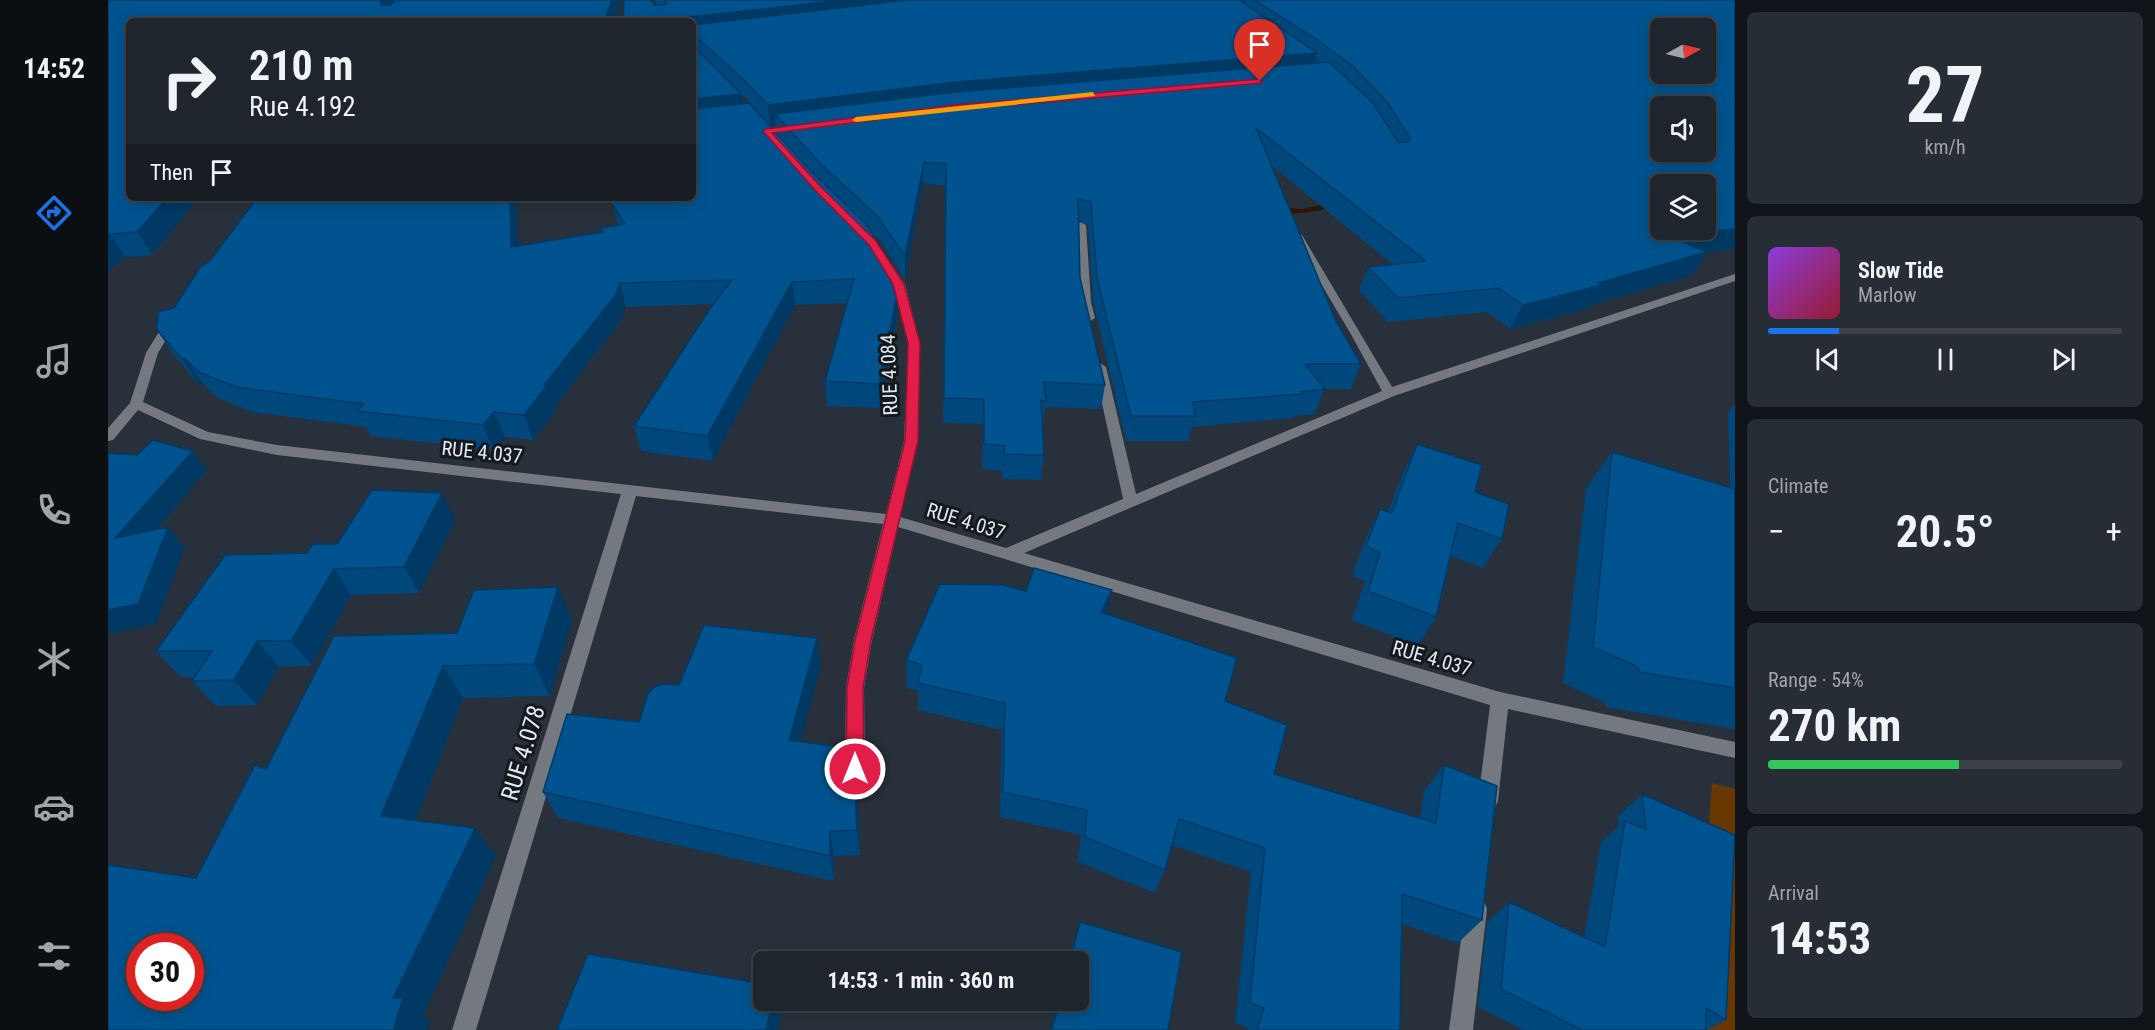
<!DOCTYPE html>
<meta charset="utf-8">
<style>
:root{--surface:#1e252c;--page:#262d34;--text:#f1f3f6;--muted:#a1a5a9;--line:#3c4248;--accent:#1a73e8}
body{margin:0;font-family:"Roboto Condensed",sans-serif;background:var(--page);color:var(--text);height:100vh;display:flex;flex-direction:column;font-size:22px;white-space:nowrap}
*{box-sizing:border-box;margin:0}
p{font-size:20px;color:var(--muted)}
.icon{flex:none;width:33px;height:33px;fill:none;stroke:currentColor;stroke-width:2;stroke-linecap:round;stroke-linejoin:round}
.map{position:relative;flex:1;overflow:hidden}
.panel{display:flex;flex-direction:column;gap:12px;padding:12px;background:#101418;width:420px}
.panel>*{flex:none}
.top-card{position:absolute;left:18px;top:18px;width:570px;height:183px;border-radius:9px;box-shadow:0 3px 15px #0003,0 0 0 2px var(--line);background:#1e252c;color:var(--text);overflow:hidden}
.needle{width:39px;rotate:82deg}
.fabs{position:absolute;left:1542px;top:18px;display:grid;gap:12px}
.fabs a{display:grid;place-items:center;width:66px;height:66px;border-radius:9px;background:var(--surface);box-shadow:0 3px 15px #0003,0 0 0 2px var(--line);font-size:30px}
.speed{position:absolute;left:18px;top:933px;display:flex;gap:12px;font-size:30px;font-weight:700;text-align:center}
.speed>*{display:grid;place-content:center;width:78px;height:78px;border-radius:50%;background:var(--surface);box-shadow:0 3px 15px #0003,0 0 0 2px var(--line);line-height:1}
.speed .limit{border:9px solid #d22;background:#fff;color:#111}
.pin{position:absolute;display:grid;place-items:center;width:51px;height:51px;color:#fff;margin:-62px -26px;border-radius:50% 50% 50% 0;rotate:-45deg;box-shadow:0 0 6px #0007}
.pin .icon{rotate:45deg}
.me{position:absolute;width:66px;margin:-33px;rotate:0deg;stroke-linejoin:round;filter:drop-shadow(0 0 4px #0008)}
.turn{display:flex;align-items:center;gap:21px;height:126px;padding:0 24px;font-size:27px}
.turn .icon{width:78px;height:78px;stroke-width:2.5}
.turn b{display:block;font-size:42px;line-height:51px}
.then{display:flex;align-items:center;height:57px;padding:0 24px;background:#0003;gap:12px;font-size:22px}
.big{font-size:45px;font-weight:700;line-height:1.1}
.panel .tile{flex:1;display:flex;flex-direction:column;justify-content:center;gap:9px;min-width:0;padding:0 21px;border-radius:9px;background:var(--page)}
.panel .dial{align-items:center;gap:0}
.dial b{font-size:78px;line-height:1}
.song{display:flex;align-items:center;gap:18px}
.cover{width:72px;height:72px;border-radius:9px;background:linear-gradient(135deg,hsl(270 70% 55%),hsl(350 70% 35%))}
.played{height:6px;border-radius:3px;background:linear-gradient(90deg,var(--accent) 20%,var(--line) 20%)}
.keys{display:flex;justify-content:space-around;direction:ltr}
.heat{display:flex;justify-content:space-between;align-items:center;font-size:33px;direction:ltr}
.charge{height:9px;border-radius:4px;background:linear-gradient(90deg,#34c759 54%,var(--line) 0)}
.trip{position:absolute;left:645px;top:951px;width:336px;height:60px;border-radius:9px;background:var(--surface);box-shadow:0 3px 15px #0003,0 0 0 2px var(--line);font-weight:700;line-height:60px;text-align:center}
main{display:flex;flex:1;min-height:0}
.menu{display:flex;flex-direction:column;width:108px;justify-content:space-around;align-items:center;background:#0c0f12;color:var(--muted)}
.menu .icon{width:42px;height:42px}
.menu .active{color:var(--accent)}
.menu b{font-size:27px;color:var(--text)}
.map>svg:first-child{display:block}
.green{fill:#693701}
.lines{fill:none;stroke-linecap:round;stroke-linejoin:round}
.stream{fill:#2d1603;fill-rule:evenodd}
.minor{fill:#74797f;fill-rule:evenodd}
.wall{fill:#00477b;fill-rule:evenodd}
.shaded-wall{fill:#003a64}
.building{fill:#00538f;stroke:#003a64;stroke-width:1.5;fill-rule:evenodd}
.route{fill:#e11d48;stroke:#92132f;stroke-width:1.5}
.slow{fill:#f59e0b}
.labels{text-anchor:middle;stroke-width:6;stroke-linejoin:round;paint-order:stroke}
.street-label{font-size:20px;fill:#e3e9ef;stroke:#14191d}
.near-street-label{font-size:24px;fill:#e3e9ef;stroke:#14191d}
</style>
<main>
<nav class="menu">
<b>14:52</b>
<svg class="icon active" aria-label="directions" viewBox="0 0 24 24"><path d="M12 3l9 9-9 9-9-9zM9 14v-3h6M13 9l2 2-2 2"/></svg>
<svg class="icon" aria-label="music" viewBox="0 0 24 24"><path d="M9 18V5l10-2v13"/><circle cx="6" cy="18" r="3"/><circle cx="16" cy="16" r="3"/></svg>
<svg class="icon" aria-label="phone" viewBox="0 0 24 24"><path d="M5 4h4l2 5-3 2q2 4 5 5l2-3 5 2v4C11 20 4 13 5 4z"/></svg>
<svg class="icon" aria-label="climate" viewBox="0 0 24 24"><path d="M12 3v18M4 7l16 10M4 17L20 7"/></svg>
<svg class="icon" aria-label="car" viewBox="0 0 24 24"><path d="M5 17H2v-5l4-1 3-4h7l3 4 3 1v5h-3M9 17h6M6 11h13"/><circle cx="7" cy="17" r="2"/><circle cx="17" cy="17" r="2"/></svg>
<svg class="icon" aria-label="filters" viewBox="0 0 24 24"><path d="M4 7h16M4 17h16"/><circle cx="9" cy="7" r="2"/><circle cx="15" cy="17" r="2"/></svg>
</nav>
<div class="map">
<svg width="1627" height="1030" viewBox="0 0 1627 1030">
<rect width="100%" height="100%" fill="#28313b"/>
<!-- green -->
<path class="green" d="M1604,783L1627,789V1030H1586Z"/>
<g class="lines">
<!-- stream -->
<path class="stream" d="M1228,202L1232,204L1231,206C1213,210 1180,219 1164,209L1168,207L1194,209Z"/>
<!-- minor -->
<path class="minor" d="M973,222L978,225L983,302L987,318L981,322L975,318L971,302L968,225Z
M1189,232L1194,235L1284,387L1627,274V281L1286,396L916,553L1392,692L1627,742V758L1400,709L1390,801L1387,807L1380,810L1373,807L1370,801L1382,705L790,527L764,640L756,688L757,769L754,775L747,778L740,775L737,769L738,688L746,640L775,524L528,496L368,1030H344L513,494L169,455L92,439L30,410L5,440L0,441V428L22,403L38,353L60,317L64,316L70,320L50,353L35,402L100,432L169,445L778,514L796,441L800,343L785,284L771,261L776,258L780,259L797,284L812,343L810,441L792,517L898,548L1015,499L986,367L988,364L992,363L998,367L1028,494L1274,391L1244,336L1184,235Z
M1368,898L1376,901L1379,909L1365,1030H1341L1357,909L1360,901Z"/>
</g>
<!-- wall -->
<path class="wall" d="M0,0H514L506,21H21V198H129L89,200L44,255L18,257L0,271Z
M546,0H1627V249L1598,253L1583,276L1482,305L1480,309L1402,329L1379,312L1280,322L1251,290L1260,267L1284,264L1164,166L1228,321L1253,364L1243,389H1216L1207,414L1186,416L1185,418L1084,427L1081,441H1018L985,302L980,225L971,222L972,278L997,385L993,409L937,407L935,425H934L936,455L933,480L894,479V471L874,469L875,424L835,423L837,186L815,183L797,280L771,239L765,234L790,290V314L772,408L719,406L717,381L739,303L687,305L605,461L533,451L526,426L605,304L518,307L513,320L447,407L448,410L425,440L397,437L386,450L263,436L258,427L144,412L108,397L94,382L91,384L65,354L49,330L102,261L408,198L410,246L495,232L510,225L505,205L585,198V21L547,5H549ZM634,95L638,98L650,112L635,104ZM668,125L669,133L662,126Z
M1627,404V729L1498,707L1497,703L1455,683L1478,488L1504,452L1622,487L1620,413Z
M1309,444L1367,492L1394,539L1375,568L1343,556L1328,617L1310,646L1244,620L1257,582L1244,575L1258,538L1272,509L1280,512L1295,473Z
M347,520L311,593L243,595L204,666L171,667L149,705L108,706L84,681L86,677H73L48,651L199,553L229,544Z
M999,614L1117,701L1166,774L1312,818L1316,791L1336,765L1374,920L1350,943L1294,924L1292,1030H1139L1140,1028L1127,1023L1143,872L1064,845L1057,870L1047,893L970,862L973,835L892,817L894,730L810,710V691L799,688L798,660Z
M464,620L442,696L355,698L308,820L388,856L315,1016L322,1021L88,878L158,769L349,633Z
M713,665L692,742L748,780L752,855L726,856V881L450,818L435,792L531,722L571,685Z
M1534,794L1618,1020L1598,1030H1415L1370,1007L1379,922L1401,902L1476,937L1493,842L1511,826L1510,816Z
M972,922L1060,1030H943L950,1000H970V962H960Z"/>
<!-- shaded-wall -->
<path class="shaded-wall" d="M274,0H294L279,20L273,5V2Z
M504,0H514L506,21H496Z
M734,0H888L585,35V21H580L582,17Z
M1126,0H1138L1137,4Z
M1209,53L1204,72L667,114L668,125L662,126L660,105L847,82Z
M633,94L636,114L585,120V99Z
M816,162L815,183L797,280V256Z
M59,198H88L89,200L44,255L29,232Z
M402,198H408L411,271L403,247Z
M1627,229V249L1598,253L1583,276L1482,305L1480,309L1402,329L1415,305L1490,283L1561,236Z
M2,234L18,257L0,271V236Z
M684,282L687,305L605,461L599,436Z
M512,283L518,307L513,320L447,407L448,410L425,440L416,415L436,385Z
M790,290V314L772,408L771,384Z
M77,358L94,382L91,384L74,359Z
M386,412L397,437L386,450L375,425Z
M85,451L99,470L25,558L7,538Z
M334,493L347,520L311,593L296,567Z
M60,527L77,547L48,624L0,634V610Z
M226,569L243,595L204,666L183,641Z
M450,587L464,620L442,696L426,664Z
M1004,590L998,618L993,612Z
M709,638L713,665L686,767L681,740Z
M149,641L171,667L149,705L126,680Z
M335,666L355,698L298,845L273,816Z
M745,754L748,780L752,855L749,830Z
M367,828L388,856L315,1016L322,1021L320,1030H285V998Z
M722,831L726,856V881L722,856Z
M665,1000H673L675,1008L670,1030H658Z"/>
<!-- building -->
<path class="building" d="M0,0H274L273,2V5H283L287,0H504L496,21H21V198H59L29,232L2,234L0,236Z
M516,0H543L547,5H557L558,2L556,0H734L582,17L580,21H515Z
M799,0H1131L1209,53L847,82L660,105L635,79L585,34V25Z
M1146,0H1627V229L1561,236L1599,252L1490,283L1494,285L1415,305L1391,288L1290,298L1260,267L1318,261L1148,128L1228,321L1253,364H1197L1217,389L1193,392L1194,394L1085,402L1087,416H1023L989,278L983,202L970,199L972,278L997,385L936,382L938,401L933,400L936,455L896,454L897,446L876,444V399L836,398L838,164L816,162L797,256L770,217L713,164L667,114L848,92L1221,62L1265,103L1290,142H1300L1302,138L1280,103L1246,67L1210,40ZM1552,28H1598V74H1552ZM1552,106H1598V152H1552ZM1552,184H1598V230H1552Z
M585,46L633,94L585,99Z
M641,103L703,171L758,224L782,261L790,290L771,384L717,381L746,279L684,282L599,436L526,426L601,310L624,280L512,283L507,296L436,385H439L416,415L386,412L375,425L249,411L256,404L128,387L91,372L77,358L74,359L49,330L50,312L66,308L93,266L102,261L149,198H402L403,247L495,232L493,228L517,224L505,205V198H585V109Z
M45,440L85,451L7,538L60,527L30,604L0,610V453L29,455Z
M1309,444L1374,465L1367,492L1401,504L1394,539L1350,523L1328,617L1260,591L1272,553L1258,546L1272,509L1284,513Z
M1504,452L1627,489V688L1531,672L1530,667L1485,647Z
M264,490L334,493L296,567L226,569L183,641H149L126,680L84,681L104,651H48L117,555L199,553L205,544H229Z
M926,568L1004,590L993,612L1129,658L1117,701L1179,725L1166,774L1328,823L1336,765L1389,786L1374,920L1294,894L1292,1030H1149L1156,1008L1142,1003L1157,848L1071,819L1057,870L977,837L979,810L895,792L897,703L810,683L814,665L798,660L832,584L895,585L918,591Z
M450,587L426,664L335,666L273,816L367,828L285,998H295L285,1030H0V866L1,865L88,878L147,765L158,769L226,636L349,633L366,590ZM32,946H82V998H32Z
M596,625L709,638L681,740L734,747L736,751L745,754L749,830L722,831V856L435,792L459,714L531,722L540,693L545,688L553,684L571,685Z
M1534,794L1627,835L1618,1020L1598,1008V1030H1474L1393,989L1401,902L1497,947L1517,821L1538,829Z
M972,922L1074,952L1060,1030H944L952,1000H970V962H962Z
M480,954L656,984V1000H665L658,1030H449Z"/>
<!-- route -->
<path class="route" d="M1152,79L1154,83L847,110L664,133L713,187L768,241L796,284L812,343L810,441L763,640L755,688L756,769L753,775L747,777L741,775L738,769L739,688L747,640L797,441L800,343L785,284L761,245L707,190L655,131L658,129L847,105Z"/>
<!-- slow -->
<path class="slow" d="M985,92L987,96L748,122L744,120L748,117Z"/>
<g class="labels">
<!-- street labels -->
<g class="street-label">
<text transform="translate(781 375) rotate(-92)" y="7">RUE 4.084</text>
<text transform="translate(374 452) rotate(6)" y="7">RUE 4.037</text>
<text transform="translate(858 521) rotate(17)" y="7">RUE 4.037</text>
<text transform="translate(1324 658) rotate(16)" y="7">RUE 4.037</text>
</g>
<!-- near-street labels -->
<g class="near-street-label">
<text transform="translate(415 753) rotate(-73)" y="8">RUE 4.078</text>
</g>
</g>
</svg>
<div class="fabs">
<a><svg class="needle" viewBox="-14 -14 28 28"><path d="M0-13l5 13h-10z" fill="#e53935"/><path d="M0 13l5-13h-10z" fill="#a1a5a9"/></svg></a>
<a><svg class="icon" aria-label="sound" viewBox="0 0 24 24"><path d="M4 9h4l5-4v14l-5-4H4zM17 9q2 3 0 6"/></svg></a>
<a><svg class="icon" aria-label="layers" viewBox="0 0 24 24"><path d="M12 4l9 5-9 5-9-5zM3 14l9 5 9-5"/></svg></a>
</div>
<div class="speed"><div class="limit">30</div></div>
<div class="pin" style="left:1152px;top:81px;background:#d93025"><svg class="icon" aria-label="arrive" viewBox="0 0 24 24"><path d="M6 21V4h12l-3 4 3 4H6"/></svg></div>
<svg class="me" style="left:747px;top:769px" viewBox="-20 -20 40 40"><circle r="17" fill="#e11d48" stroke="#fff" stroke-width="3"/><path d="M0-11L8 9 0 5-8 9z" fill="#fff"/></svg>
<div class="trip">14:53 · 1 min · 360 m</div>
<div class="top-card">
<div class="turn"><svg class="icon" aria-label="right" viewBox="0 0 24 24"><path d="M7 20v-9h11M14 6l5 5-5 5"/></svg><div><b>210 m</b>Rue 4.192</div></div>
<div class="then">Then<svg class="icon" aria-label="arrive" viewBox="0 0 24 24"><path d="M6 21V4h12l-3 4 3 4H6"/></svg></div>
</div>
</div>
<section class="panel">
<div class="tile dial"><b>27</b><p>km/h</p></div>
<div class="tile">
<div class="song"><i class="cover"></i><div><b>Slow Tide</b><p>Marlow</p></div></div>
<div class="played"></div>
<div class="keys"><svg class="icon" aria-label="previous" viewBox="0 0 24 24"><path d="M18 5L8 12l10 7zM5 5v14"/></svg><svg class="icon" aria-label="pause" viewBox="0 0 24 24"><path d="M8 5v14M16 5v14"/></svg><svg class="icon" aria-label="next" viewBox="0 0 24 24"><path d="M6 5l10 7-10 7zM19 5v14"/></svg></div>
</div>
<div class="tile"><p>Climate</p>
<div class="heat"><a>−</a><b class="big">20.5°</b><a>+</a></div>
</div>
<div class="tile"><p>Range · 54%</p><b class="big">270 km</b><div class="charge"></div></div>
<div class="tile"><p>Arrival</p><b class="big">14:53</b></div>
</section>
</main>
